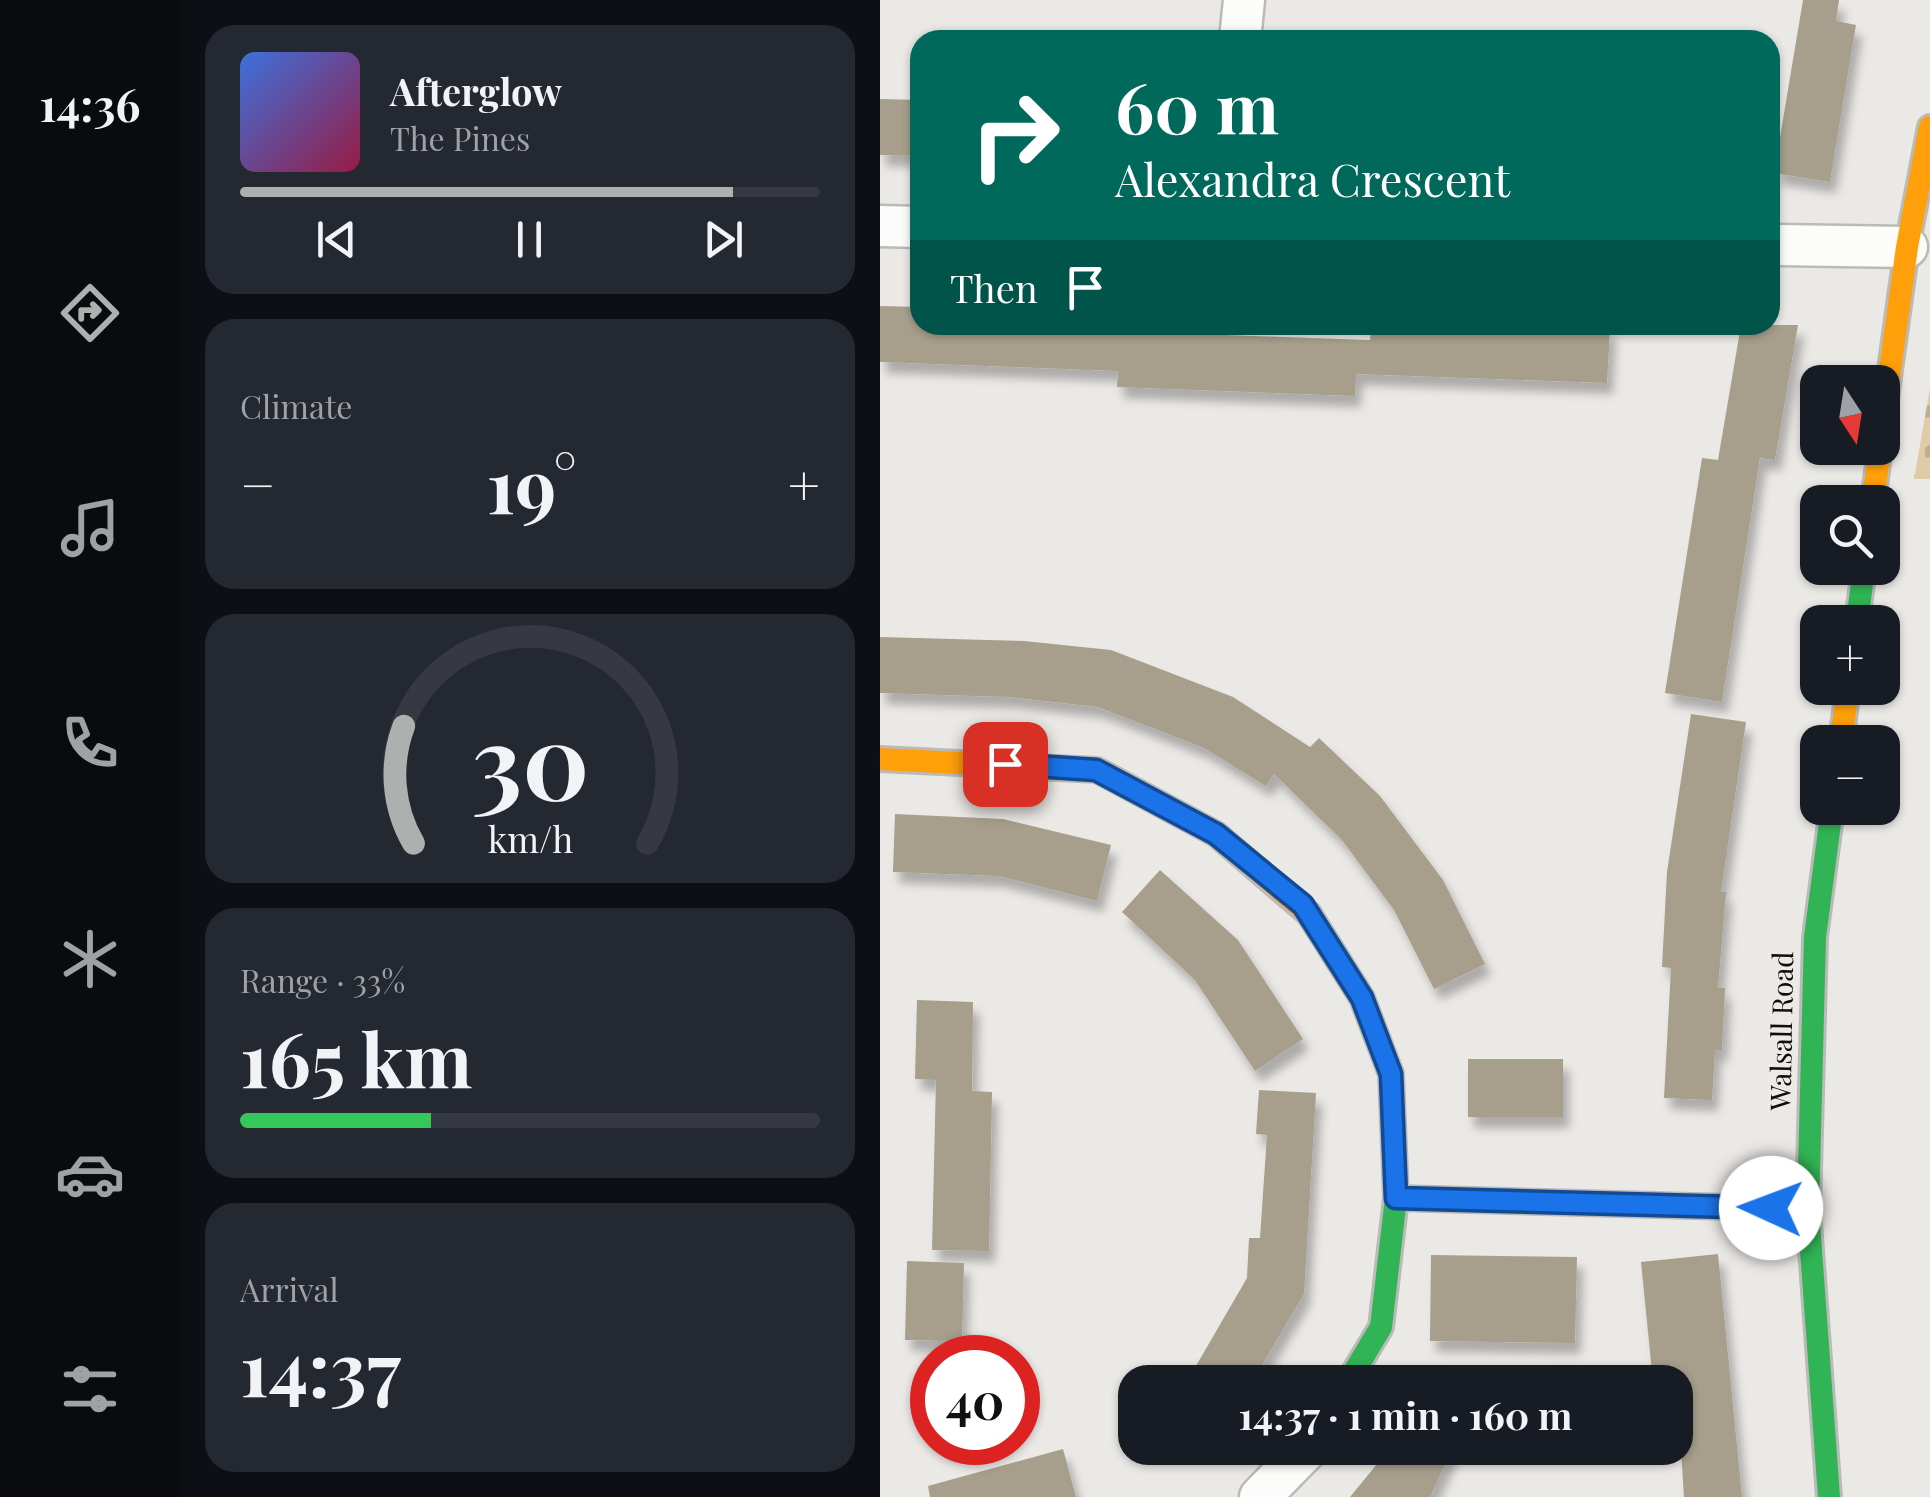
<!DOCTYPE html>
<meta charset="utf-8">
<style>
:root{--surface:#171b24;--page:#242831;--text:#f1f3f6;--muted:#9ea1a6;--line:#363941;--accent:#aeafaf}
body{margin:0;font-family:"Playfair Display",serif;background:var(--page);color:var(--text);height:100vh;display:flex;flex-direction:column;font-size:38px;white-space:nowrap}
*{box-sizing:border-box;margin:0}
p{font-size:32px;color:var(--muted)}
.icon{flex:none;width:55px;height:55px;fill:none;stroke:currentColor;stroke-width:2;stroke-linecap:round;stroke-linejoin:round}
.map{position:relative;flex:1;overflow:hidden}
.sheet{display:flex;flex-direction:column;gap:25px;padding:25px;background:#0d0f14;width:700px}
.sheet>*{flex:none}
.hud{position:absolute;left:30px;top:30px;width:870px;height:305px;border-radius:30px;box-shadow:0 2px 8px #0004;background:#00695c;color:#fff;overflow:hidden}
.needle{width:65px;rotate:168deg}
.controls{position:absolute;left:920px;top:365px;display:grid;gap:20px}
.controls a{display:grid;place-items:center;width:100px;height:100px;border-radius:20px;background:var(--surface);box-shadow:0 2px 8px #0004;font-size:50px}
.speed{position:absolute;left:30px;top:1335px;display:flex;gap:20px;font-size:50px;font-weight:700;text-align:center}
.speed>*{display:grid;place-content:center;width:130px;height:130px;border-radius:50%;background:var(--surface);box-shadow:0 2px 8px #0004;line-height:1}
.speed .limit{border:15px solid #d22;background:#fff;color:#111}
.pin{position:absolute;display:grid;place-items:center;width:85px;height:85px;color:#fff;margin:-42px;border-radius:20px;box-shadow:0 5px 15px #0006}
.me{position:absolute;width:110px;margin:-55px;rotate:272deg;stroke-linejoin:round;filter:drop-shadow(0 0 8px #0008)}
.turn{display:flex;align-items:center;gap:35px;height:210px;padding:0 40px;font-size:45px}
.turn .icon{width:130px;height:130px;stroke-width:2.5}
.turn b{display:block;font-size:70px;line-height:85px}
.then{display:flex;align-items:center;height:95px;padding:0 40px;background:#0003;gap:20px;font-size:38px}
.big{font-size:75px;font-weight:700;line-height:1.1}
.sheet .widget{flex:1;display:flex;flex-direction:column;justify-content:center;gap:15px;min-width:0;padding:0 35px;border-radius:30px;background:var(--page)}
.sheet .dial{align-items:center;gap:0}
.dial svg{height:260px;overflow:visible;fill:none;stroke:var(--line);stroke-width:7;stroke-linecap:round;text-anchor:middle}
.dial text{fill:var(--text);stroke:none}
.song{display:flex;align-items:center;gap:30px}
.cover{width:120px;height:120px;border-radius:15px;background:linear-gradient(135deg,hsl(220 70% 55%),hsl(340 70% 35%))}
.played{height:10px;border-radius:5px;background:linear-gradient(90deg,var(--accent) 85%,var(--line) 85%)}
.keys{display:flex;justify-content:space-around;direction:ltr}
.heat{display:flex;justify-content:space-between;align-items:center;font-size:55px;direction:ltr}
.charge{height:15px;border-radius:8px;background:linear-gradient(90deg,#34c759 33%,var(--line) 0)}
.trip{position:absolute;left:238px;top:1365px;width:575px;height:100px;border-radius:30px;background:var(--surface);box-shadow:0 2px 8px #0004;font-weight:700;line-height:100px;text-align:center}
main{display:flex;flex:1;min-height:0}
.tab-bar{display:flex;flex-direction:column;width:180px;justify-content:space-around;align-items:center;background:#090b0e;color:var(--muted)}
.tab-bar .icon{width:70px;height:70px}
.tab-bar .active{color:var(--accent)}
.tab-bar b{font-size:45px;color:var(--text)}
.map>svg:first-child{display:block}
.cemetery{fill:url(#cemetery-stones)}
.building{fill:#a79f8c;filter:url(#shadow)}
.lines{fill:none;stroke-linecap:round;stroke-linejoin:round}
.street-casing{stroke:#bbbab7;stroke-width:45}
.fast-casing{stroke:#bbbab7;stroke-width:28}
.slow-casing{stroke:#bbbab7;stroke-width:28}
.street{stroke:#fcfcfb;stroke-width:40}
.fast{stroke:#30b455;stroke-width:22}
.slow{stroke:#ff9f0a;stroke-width:22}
.route-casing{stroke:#114b97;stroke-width:25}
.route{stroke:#1a73e8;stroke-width:18}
.labels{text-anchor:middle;stroke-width:10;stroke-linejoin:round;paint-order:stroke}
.street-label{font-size:28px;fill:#0f0e0d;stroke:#eceae5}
</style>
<main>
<nav class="tab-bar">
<b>14:36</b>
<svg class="icon active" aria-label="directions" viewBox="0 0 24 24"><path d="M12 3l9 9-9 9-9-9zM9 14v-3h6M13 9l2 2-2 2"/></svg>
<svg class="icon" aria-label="music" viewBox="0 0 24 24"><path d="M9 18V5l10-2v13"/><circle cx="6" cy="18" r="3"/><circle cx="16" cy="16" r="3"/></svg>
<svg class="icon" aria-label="phone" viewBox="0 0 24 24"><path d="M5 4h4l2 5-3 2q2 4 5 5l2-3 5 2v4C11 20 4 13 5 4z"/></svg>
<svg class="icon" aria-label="climate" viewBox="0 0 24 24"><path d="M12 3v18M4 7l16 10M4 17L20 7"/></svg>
<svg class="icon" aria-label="car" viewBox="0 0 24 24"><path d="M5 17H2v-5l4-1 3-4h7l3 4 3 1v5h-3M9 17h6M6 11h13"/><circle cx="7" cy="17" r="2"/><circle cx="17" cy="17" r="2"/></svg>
<svg class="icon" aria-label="filters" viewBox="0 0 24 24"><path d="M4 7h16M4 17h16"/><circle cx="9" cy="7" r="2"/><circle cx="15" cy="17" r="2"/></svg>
</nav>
<section class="sheet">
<div class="widget">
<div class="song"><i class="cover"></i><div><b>Afterglow</b><p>The Pines</p></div></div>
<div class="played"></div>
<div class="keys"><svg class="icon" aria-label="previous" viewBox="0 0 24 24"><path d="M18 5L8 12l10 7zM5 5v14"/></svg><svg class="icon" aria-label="pause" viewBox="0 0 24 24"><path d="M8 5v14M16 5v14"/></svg><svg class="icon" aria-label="next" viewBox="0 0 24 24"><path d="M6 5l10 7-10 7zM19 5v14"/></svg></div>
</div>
<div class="widget"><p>Climate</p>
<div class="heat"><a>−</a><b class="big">19°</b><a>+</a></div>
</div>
<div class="widget dial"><svg viewBox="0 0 100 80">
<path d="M14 69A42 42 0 1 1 86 69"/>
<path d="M14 69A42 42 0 0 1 11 33" stroke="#aeafaf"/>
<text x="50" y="56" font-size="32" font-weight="700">30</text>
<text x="50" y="72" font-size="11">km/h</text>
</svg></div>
<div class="widget"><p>Range · 33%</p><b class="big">165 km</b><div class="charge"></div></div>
<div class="widget"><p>Arrival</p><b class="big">14:37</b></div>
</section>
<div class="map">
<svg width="1050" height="1497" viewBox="0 0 1050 1497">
<defs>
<pattern id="cemetery-stones" width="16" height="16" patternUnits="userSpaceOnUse" patternTransform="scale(2.5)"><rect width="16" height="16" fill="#dfcca6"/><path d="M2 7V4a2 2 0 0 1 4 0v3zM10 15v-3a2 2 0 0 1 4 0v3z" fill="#beae8e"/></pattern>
<filter id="shadow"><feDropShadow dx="6" dy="11" stdDeviation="5" flood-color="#0004"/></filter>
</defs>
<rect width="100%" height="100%" fill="#ebe9e6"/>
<!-- cemetery -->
<path class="cemetery" d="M1050,388V479H1034Z"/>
<!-- building -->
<path class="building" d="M923,0H959L956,21L976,25L950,182L894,173Z
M0,99L40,100V156L0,155Z
M0,306L40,307V325H228V331L490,340L491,325L730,327L727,383L476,374L475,396L237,387L238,371L0,362Z
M861,325H918L895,460L880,458L842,702L785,693L822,458L838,460Z
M0,637L144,641L231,650L353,697L430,747L439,738L500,796L563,880L605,964L554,989L514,910L485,871L462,840L394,774L386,786L324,748L218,707L129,697L0,693Z
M811,714L866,722L841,892H846L838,988H845L842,1050H835L832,1100L784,1098L791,968L782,967L787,872Z
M15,814L123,819L231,845L217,901L119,876L13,872Z
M280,870L358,940L423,1039L375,1071L315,980L242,912Z
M37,1000L93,1002L92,1091L112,1092L109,1251L52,1250L56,1080L35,1079Z
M588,1059H683V1117H588Z
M379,1090L436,1093L424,1294L372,1382H333L313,1371L367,1278L369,1238H380L387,1135L376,1134Z
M838,1254L862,1497H804L797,1387L795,1382H773L761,1262Z
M551,1255L697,1257L695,1343L550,1341Z
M27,1261L84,1263L82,1341L25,1340Z
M510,1448H573L550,1497H470Z
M183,1449L196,1497H50L48,1486Z"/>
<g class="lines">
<!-- street casing -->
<g class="street-casing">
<path id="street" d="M360,40L364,0
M0,226L40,227
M890,245L1027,247
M380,1497L428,1448"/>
</g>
<!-- fast casing -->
<g class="fast-casing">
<path id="fast" d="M977,622L984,568
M429,914L482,998L511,1074L516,1198L501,1327L468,1382
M949,1497L928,1209L935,937L952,808"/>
</g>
<!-- slow casing -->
<g class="slow-casing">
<path id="slow" d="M1002,428L1027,247L1050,127
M993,502L1000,448
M961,742L968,688
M0,759L217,770L336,834L429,914
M516,1198L928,1209"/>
</g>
<!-- street -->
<use href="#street" class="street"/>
<!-- fast -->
<use href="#fast" class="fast"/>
<!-- slow -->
<use href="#slow" class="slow"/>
</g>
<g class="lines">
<!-- route casing -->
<g class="route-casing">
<path id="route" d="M125,764L216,770L336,834L423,905L482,998L511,1074L516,1198L891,1208"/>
</g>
<!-- route -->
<use href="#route" class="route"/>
</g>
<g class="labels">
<!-- street labels -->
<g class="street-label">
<text transform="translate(902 1031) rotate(-89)" y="10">Walsall Road</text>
</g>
</g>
</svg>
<div class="controls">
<a><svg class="needle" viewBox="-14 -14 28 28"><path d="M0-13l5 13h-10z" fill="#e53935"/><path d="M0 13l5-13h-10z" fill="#9ea1a6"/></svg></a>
<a><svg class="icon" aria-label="search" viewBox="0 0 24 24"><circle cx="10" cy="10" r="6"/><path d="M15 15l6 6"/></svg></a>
<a>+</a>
<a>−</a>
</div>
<div class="speed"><div class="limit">40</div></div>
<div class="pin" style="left:125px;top:764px;background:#d93025"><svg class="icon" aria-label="arrive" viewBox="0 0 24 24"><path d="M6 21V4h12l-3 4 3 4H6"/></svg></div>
<svg class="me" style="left:891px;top:1208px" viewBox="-20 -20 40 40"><circle r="19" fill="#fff"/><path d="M0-13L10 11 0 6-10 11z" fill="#1a73e8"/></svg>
<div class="trip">14:37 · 1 min · 160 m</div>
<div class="hud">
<div class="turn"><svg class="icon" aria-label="right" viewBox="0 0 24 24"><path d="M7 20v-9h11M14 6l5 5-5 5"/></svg><div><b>60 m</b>Alexandra Crescent</div></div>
<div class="then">Then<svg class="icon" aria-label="arrive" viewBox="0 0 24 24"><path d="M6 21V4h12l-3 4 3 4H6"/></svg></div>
</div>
</div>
</main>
